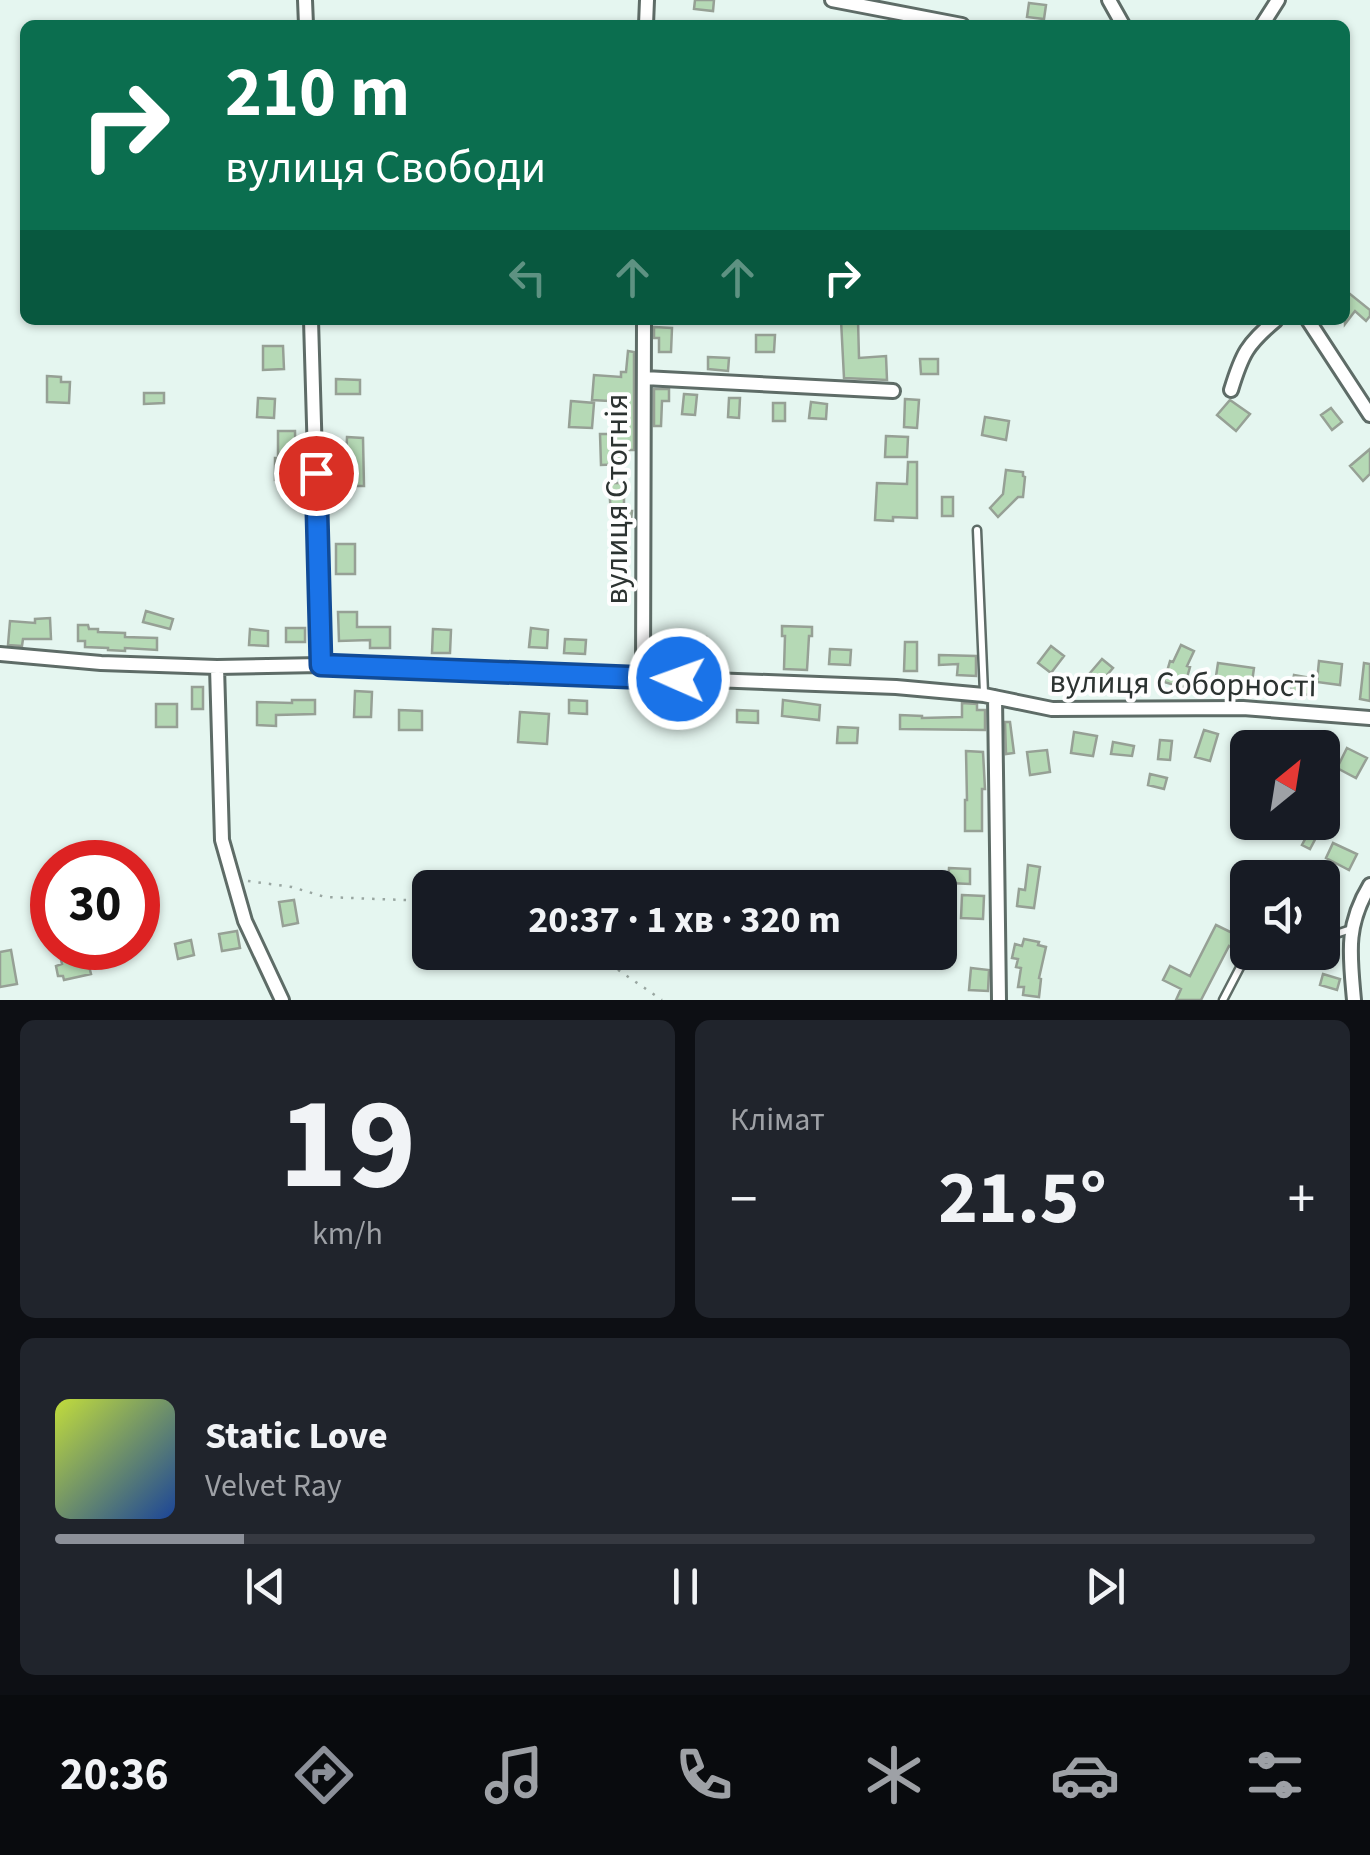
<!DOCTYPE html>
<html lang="uk">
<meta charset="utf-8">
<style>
:root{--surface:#171b24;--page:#20242c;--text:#f1f3f6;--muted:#9ea1a6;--line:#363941;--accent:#8c9099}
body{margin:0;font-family:"Source Sans 3",sans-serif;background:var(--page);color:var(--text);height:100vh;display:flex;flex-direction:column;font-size:38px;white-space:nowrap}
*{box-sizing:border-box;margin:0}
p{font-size:32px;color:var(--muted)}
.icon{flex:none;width:55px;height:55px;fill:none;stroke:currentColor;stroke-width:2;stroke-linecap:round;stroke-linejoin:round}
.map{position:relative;height:1000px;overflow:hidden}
.panel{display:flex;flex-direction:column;gap:20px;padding:20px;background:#0d0f14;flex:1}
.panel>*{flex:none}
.top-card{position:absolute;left:20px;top:20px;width:1330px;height:305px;border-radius:15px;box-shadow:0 2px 8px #0004;background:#0b6e4f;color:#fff;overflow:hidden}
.needle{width:65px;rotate:30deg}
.controls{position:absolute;left:1230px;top:730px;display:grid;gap:20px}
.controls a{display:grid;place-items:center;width:110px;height:110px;border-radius:15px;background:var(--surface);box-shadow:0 2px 8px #0004;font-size:50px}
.speed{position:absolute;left:30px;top:840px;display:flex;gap:20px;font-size:50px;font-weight:700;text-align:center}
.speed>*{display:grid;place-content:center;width:130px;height:130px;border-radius:50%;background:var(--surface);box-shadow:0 2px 8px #0004;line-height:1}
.speed .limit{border:15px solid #d22;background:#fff;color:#111}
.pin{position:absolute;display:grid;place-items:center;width:85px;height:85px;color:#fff;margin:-42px;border:5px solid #fff;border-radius:50%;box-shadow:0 2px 10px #0007}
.me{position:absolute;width:110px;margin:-55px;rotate:272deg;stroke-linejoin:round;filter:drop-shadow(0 0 8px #0008)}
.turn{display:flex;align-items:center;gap:35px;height:210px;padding:0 40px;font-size:45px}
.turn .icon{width:130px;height:130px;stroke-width:2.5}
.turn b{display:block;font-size:70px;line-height:85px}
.lanes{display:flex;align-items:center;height:95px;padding:0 40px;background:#0003;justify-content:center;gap:50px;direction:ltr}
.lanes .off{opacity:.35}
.big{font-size:75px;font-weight:700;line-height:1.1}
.panel .tile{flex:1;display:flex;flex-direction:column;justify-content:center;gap:15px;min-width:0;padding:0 35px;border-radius:15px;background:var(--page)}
.panel .dial{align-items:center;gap:0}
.dial b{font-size:130px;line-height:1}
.song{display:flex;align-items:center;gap:30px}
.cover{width:120px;height:120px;border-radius:15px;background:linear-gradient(135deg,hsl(70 70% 55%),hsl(220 70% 35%))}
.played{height:10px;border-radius:5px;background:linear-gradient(90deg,var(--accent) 15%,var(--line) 15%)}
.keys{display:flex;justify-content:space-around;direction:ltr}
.heat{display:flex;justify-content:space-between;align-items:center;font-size:55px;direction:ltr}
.panel .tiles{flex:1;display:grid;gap:20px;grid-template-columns:1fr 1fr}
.tile:last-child{grid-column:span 2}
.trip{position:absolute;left:412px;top:870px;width:545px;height:100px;border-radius:15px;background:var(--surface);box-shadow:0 2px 8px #0004;font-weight:700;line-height:100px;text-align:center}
.tab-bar{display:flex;height:160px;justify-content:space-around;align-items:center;background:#090b0e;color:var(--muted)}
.tab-bar .icon{width:70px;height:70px}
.tab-bar .current{color:var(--accent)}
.tab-bar b{font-size:45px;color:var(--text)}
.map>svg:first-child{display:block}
.building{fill:#b5d9b5;stroke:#96a095;stroke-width:2.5}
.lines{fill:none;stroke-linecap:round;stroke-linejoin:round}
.lane-casing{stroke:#5e6c67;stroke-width:11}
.street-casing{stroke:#5e6c67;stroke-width:18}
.path{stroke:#99a6a1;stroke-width:2.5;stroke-dasharray:2.5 8;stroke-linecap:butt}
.lane{stroke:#fff;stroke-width:6}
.street{stroke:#fff;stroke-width:12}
.route-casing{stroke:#114b97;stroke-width:25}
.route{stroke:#1a73e8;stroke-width:18}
.labels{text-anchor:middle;stroke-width:8;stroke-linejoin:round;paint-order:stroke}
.street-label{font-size:32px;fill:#2c3331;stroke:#fefefe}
</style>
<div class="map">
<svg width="1370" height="1000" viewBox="0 0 1370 1000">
<rect width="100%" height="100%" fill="#e5f6f0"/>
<!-- building -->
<path class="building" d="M695,0H714L713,11L694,9Z
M1029,3L1046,5L1044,19L1027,17Z
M1345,290L1370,310V316L1366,321L1355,311L1345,324Z
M841,320H858L859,358L886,356L887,380L844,378Z
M654,327L672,328L671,352H659V338H654Z
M756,335H775L774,352H756Z
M263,346H283L284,369L263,370Z
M628,351L634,352V450H625V464L601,465L600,434H626L627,398L610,397L609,401L592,400L594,375L621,377V372H626Z
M708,357L729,358L728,371L708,369Z
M920,359H938V374H921Z
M47,376L61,377V382H70L69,403L47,402Z
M336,379L360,380V394H336Z
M654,389H669V401H662L661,426H654Z
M144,393H164V403L144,404Z
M684,394L697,395L695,415L682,414Z
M258,398L275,399L274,418L257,417Z
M729,398H740L739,418L728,417Z
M905,399L919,400L917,428L904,427Z
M1230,400L1250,414L1236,431L1217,415Z
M571,401L594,403L592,428L569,427Z
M811,402L827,404L826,419L809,418Z
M773,403H785V421H773Z
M1331,408L1342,422L1332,430L1321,415Z
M985,417L1009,421L1006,440L982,435Z
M278,431H295L296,480H275V458H278Z
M886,436L908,437L907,457H885Z
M347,437L363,438L364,486H345Z
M1370,449V474L1363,481L1350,466Z
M908,462H917V518L893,517V521L875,520L877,483L907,484Z
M1006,470L1023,472V476L1025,477L1023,497H1018L998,517L990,508L1003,494Z
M609,483H624V511H632L631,520H625V534H612Z
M942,497H953V516H942Z
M336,544H355V574H336Z
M612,558H626L625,585H612Z
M146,611L173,619L170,629L143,622Z
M338,612H357V627H390V648H370V640L339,641Z
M50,618L51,639H23L22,646L8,645L10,621L35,623V619Z
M78,625H88L89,629H98V632L125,633V637L157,638V650L125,648V651L108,650V648L85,647V641H78Z
M782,626L812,627V636H809L807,670L784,669L785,636H782Z
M286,628H305V642H286Z
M531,628L548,630L547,648L529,647Z
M250,629L268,631V646L249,645Z
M433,629L451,630L450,653H432Z
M683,637H706L705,664L692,663V647L683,646Z
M565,639L586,640L585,654L564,653Z
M905,642H917V671H904Z
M1181,645L1194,651L1187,666L1190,667L1184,688L1164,682L1170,661L1173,662Z
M659,646H674L673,665H658Z
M1051,646L1064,656L1051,673L1038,663Z
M830,649L851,650L850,665L829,664Z
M939,655L976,656V676L957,675L958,664L939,665Z
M1102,659L1113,668L1101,682L1090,673Z
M1319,661L1342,664L1340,685L1317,682Z
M1218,663L1254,668L1252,682L1233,679L1232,686L1215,683Z
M1364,663L1370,664V701L1360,699Z
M1294,675L1311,678L1309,695L1291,692Z
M192,687H203V709H192Z
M668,690H680L681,709H669Z
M355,691L372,692L371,717H354Z
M292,700H315V714L276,715V726L257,725V702L292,703Z
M569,700L587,701V714L569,713Z
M783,700L820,705L819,720L782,716Z
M962,703L977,704V710H985V730L900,729V715L922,716V718L962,717Z
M156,704H177V727H156Z
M399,710L422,711V730H399Z
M737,710L758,711V723L737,722Z
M520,712L549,714L547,744L518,742Z
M1005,722H1010L1014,753L1006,754Z
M838,727L858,728L857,743H837Z
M1204,730L1218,734L1210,761L1195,757Z
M1074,732L1097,736L1093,756L1071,753Z
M1160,740L1172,741L1170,760L1158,759Z
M1113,742L1134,746L1132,756L1111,754Z
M1347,748L1367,758L1356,778L1337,768Z
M1047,750L1050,772L1030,775L1027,752Z
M966,751L983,752L985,789H982V831H965V800H967Z
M1150,774L1167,778L1164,789L1148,785Z
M1312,826L1320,830L1310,849L1302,845Z
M1333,843L1357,854L1349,870L1326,858Z
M1028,865L1040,867L1034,908L1017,906L1019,889L1025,890Z
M949,868L970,869V884L948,883Z
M962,895L984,896L983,919L961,918Z
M294,900L298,923L283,926L279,902Z
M1216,925L1247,940L1244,947L1240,952L1229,946L1201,1000H1176L1181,989L1163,980L1170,966L1190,976Z
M237,931L240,948L222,951L219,934Z
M1024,939L1039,942L1038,945L1046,947L1039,978L1041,979L1039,997L1023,995L1024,987H1018L1021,968L1016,967L1018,959L1012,958L1015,944L1022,946Z
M191,940L194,955L178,959L175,944Z
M11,950L17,984L0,987V952Z
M85,950L91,974L64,980L63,976H58L56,966L62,964L60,955Z
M971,968L989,970L988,991L969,990Z
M1323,974L1340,979L1337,990L1320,985Z"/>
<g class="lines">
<!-- lane casing -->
<g class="lane-casing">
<path id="lane" d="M977,530L984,693
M1322,934H1336L1351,929
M1223,1000L1248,952"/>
</g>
<!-- street casing -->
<g class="street-casing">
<path id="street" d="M305,0L306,25
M832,0L962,25
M1109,0L1123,25
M646,25L647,0
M1262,25L1278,0
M311,320L321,665
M1308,320L1370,415
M644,378L893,391
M1231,390C1242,354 1247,344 1276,320
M0,654L101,663L217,667L321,665L896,687L984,695L1052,709L1243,708L1370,718
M217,667L222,840L245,921L282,1000
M643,678L644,320
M995,697L999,1000
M1354,1000C1350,955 1345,926 1370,885"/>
</g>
<!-- path -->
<path class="path" d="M248,881L292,887L325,897L430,901
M592,952L662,1000"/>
<!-- lane -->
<use href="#lane" class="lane"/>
<!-- street -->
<use href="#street" class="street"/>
</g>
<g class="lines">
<!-- route casing -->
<g class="route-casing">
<path id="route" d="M316,473L321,665L679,679"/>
</g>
<!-- route -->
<use href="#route" class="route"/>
</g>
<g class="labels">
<!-- street labels -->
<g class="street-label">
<text transform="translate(616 499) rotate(-90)" y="11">вулиця Стогнія</text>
<text transform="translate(1183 683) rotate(1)" y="11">вулиця Соборності</text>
</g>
</g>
</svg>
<div class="controls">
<a><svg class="needle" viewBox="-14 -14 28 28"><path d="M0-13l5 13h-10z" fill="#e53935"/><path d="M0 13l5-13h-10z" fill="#9ea1a6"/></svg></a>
<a><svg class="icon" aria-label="sound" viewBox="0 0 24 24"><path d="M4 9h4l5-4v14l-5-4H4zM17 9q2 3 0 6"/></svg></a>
</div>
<div class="speed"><div class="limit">30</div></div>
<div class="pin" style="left:316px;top:473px;background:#d93025"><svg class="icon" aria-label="arrive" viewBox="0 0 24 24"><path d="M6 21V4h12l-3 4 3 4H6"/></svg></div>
<svg class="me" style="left:679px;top:679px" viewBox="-20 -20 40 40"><circle r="17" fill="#1a73e8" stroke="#fff" stroke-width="3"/><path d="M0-11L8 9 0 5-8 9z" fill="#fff"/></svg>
<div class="trip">20:37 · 1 хв · 320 m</div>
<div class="top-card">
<div class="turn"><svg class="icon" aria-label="right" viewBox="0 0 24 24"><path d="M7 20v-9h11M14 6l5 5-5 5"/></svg><div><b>210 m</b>вулиця Свободи</div></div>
<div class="lanes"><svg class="icon off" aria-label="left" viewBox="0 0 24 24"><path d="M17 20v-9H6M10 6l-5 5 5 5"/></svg><svg class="icon off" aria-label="ahead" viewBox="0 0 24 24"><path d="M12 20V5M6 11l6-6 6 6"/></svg><svg class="icon off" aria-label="ahead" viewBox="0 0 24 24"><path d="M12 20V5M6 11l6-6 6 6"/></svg><svg class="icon" aria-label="right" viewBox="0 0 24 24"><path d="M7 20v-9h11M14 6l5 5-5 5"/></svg></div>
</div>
</div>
<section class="panel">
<div class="tiles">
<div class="tile dial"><b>19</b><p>km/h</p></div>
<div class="tile"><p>Клімат</p>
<div class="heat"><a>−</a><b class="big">21.5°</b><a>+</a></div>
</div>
<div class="tile">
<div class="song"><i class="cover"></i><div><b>Static Love</b><p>Velvet Ray</p></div></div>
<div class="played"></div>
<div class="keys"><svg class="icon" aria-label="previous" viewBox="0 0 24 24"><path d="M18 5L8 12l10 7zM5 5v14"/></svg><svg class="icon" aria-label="pause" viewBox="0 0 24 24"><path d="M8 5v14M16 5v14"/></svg><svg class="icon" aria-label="next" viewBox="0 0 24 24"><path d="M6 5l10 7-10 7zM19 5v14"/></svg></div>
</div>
</div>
</section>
<nav class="tab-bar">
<b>20:36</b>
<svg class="icon current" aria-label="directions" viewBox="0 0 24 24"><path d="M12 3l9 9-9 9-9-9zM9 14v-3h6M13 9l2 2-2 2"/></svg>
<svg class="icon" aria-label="music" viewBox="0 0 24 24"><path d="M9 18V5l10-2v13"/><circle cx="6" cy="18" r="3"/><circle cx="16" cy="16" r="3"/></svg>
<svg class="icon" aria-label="phone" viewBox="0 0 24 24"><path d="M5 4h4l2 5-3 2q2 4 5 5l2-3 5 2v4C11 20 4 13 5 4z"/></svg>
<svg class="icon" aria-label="climate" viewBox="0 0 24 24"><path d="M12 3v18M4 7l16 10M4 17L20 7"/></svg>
<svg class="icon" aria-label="car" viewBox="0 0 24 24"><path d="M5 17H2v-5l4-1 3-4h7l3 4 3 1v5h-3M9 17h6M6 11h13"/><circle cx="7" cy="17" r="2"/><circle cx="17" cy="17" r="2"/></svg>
<svg class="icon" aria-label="filters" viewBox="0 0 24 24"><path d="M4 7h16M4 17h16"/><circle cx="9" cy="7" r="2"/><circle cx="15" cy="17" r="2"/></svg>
</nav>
